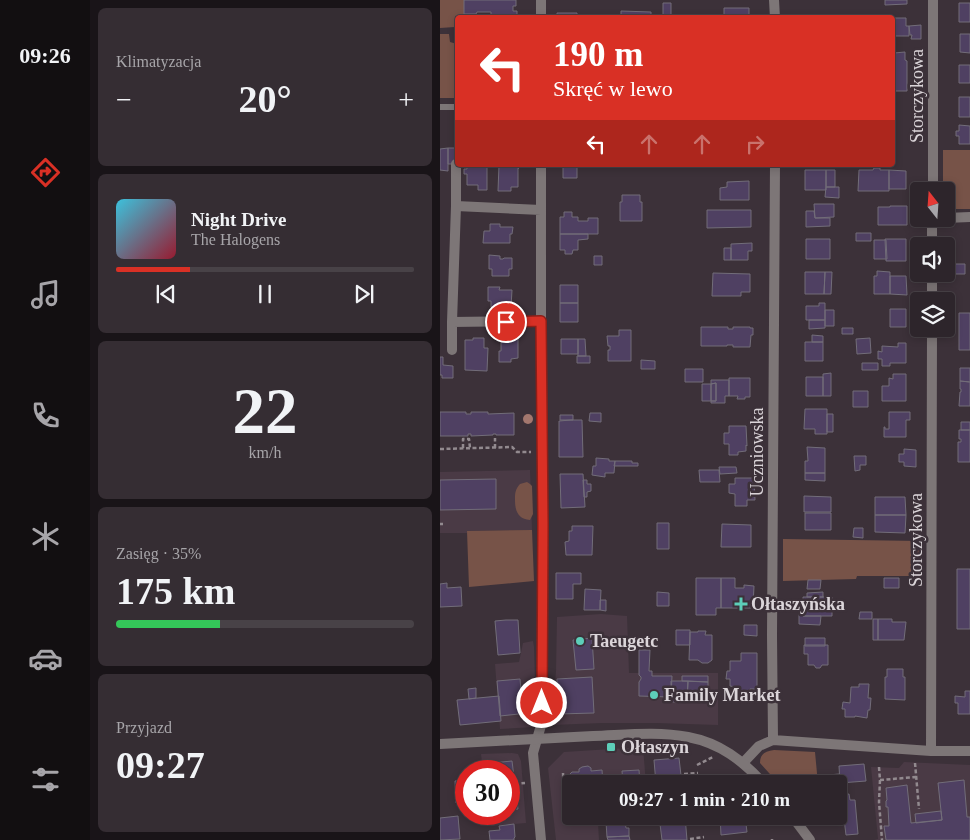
<!DOCTYPE html>
<html lang="pl">
<meta charset="utf-8">
<style>
:root{--surface:#2d252b;--page:#352d33;--text:#f1f3f6;--muted:#a7a5a9;--line:#484247;--accent:#d93025}
body{margin:0;font-family:Georgia,serif;background:var(--page);color:var(--text);height:100vh;display:flex;flex-direction:column;font-size:19px;white-space:nowrap}
*{box-sizing:border-box;margin:0}
p{font-size:16px;color:var(--muted)}
.icon{flex:none;width:28px;height:28px;fill:none;stroke:currentColor;stroke-width:2;stroke-linecap:round;stroke-linejoin:round}
.map{position:relative;flex:1;overflow:hidden}
.details{display:flex;flex-direction:column;gap:8px;padding:8px;background:#191418;width:350px}
.details>*{flex:none}
.top-card{position:absolute;left:15px;top:15px;width:440px;height:152px;border-radius:5px;box-shadow:0 2px 8px #0003,0 0 0 1px var(--line);background:#d93025;color:#fff;overflow:hidden}
.needle{width:32px;rotate:343deg}
.fabs{position:absolute;left:470px;top:182px;display:grid;gap:10px}
.fabs a{display:grid;place-items:center;width:45px;height:45px;border-radius:5px;background:var(--surface);box-shadow:0 2px 8px #0003,0 0 0 1px var(--line);font-size:25px}
.speed{position:absolute;left:15px;top:760px;display:flex;gap:10px;font-size:25px;font-weight:700;text-align:center}
.speed>*{display:grid;place-content:center;width:65px;height:65px;border-radius:50%;background:var(--surface);box-shadow:0 2px 8px #0003,0 0 0 1px var(--line);line-height:1}
.speed .limit{border:8px solid #d22;background:#fff;color:#111}
.pin{position:absolute;display:grid;place-items:center;width:42px;height:42px;color:#fff;margin:-21px;border:2px solid #fff;border-radius:50%;box-shadow:0 1px 5px #0007}
.me{position:absolute;width:55px;margin:-28px;rotate:0deg;stroke-linejoin:round;filter:drop-shadow(0 0 4px #0008)}
.turn{display:flex;align-items:center;gap:18px;height:105px;padding:0 15px;font-size:22px}
.turn .icon{width:65px;height:65px;stroke-width:2.5}
.turn b{display:block;font-size:35px;line-height:42px}
.lanes{display:flex;align-items:center;height:48px;padding:0 15px;background:#0003;justify-content:center;gap:25px;direction:ltr}
.lanes .off{opacity:.35}
.big{font-size:38px;font-weight:700;line-height:1.1}
.details .tile{flex:1;display:flex;flex-direction:column;justify-content:center;gap:8px;min-width:0;padding:0 18px;border-radius:8px;background:var(--page)}
.details .dial{align-items:center;gap:0}
.dial b{font-size:65px;line-height:1}
.song{display:flex;align-items:center;gap:15px}
.cover{width:60px;height:60px;border-radius:8px;background:linear-gradient(135deg,hsl(190 70% 55%),hsl(350 70% 35%))}
.played{height:5px;border-radius:2px;background:linear-gradient(90deg,var(--accent) 25%,var(--line) 25%)}
.keys{display:flex;justify-content:space-around;direction:ltr}
.heat{display:flex;justify-content:space-between;align-items:center;font-size:28px;direction:ltr}
.charge{height:8px;border-radius:4px;background:linear-gradient(90deg,#34c759 35%,var(--line) 0)}
.trip{position:absolute;left:122px;top:775px;width:285px;height:50px;border-radius:5px;background:var(--surface);box-shadow:0 2px 8px #0003,0 0 0 1px var(--line);font-weight:700;line-height:50px;text-align:center}
main{display:flex;flex:1;min-height:0}
.tabs{display:flex;flex-direction:column;width:90px;justify-content:space-around;align-items:center;background:#120f11;color:var(--muted)}
.tabs .icon{width:35px;height:35px}
.tabs .current{color:var(--accent)}
.tabs b{font-size:22px;color:var(--text)}
.map>svg:first-child{display:block}
.built{fill:#4a3a45}
.green{fill:#775348}
.building{fill:#4f4062;stroke:#726d79}
.lines{fill:none;stroke-linecap:round;stroke-linejoin:round}
.path{stroke:#928a8f;stroke-width:2.5;stroke-dasharray:4 2.5;stroke-linecap:butt}
.service{stroke:#7d7677;stroke-width:6}
.minor{stroke:#7d7677;stroke-width:10}
.tertiary{stroke:#7d7677;stroke-width:10}
.tree{fill:#a3776e}
.route-casing{stroke:#8d1f18;stroke-width:12}
.route{stroke:#d93025;stroke-width:9}
.poi-dot{fill:#5dceb9;stroke:#3c3139;stroke-width:2}
.labels{text-anchor:middle;stroke-width:5;stroke-linejoin:round;paint-order:stroke}
.street-label{font-size:18px;fill:#dbd5d9;stroke:#3c3139}
.poi-label{font-size:18px;font-weight:bold;fill:#dbd5d9;stroke:#3c3139;text-anchor:start}
</style>
<main>
<nav class="tabs">
<b>09:26</b>
<svg class="icon current" aria-label="directions" viewBox="0 0 24 24"><path d="M12 3l9 9-9 9-9-9zM9 14v-3h6M13 9l2 2-2 2"/></svg>
<svg class="icon" aria-label="music" viewBox="0 0 24 24"><path d="M9 18V5l10-2v13"/><circle cx="6" cy="18" r="3"/><circle cx="16" cy="16" r="3"/></svg>
<svg class="icon" aria-label="phone" viewBox="0 0 24 24"><path d="M5 4h4l2 5-3 2q2 4 5 5l2-3 5 2v4C11 20 4 13 5 4z"/></svg>
<svg class="icon" aria-label="climate" viewBox="0 0 24 24"><path d="M12 3v18M4 7l16 10M4 17L20 7"/></svg>
<svg class="icon" aria-label="car" viewBox="0 0 24 24"><path d="M5 17H2v-5l4-1 3-4h7l3 4 3 1v5h-3M9 17h6M6 11h13"/><circle cx="7" cy="17" r="2"/><circle cx="17" cy="17" r="2"/></svg>
<svg class="icon" aria-label="filters" viewBox="0 0 24 24"><path d="M4 7h16M4 17h16"/><circle cx="9" cy="7" r="2"/><circle cx="15" cy="17" r="2"/></svg>
</nav>
<section class="details">
<div class="tile"><p>Klimatyzacja</p>
<div class="heat"><a>−</a><b class="big">20°</b><a>+</a></div>
</div>
<div class="tile">
<div class="song"><i class="cover"></i><div><b>Night Drive</b><p>The Halogens</p></div></div>
<div class="played"></div>
<div class="keys"><svg class="icon" aria-label="previous" viewBox="0 0 24 24"><path d="M18 5L8 12l10 7zM5 5v14"/></svg><svg class="icon" aria-label="pause" viewBox="0 0 24 24"><path d="M8 5v14M16 5v14"/></svg><svg class="icon" aria-label="next" viewBox="0 0 24 24"><path d="M6 5l10 7-10 7zM19 5v14"/></svg></div>
</div>
<div class="tile dial"><b>22</b><p>km/h</p></div>
<div class="tile"><p>Zasięg · 35%</p><b class="big">175 km</b><div class="charge"></div></div>
<div class="tile"><p>Przyjazd</p><b class="big">09:27</b></div>
</section>
<div class="map">
<svg width="530" height="840" viewBox="0 0 530 840">
<rect width="100%" height="100%" fill="#3c3139"/>
<!-- built -->
<path class="built" d="M90,470L92,530L27,531V533H0V472Z
M161,614L187,616L189,673H278V725L216,723H162L112,725L116,671L117,617Z
M93,641L94,647L96,714L94,727L60,729L55,664L79,662L83,643Z
M203,747L206,784H131V816H164L158,823L159,840H116L108,768L124,752Z
M72,753L78,754L81,761L86,823L51,826L49,814H69V771H43L41,754Z
M464,762L530,765V840H434L438,839L431,767L459,768Z"/>
<!-- green -->
<path class="green" d="M0,0H24V16H15V27L0,28Z
M0,34H9L10,42L17,44V98H0Z
M503,150H530V209H506V191H503Z
M87,482L90,484L92,486L93,514L90,520C78,519 75,511 75,500C75,493 75,490 80,484Z
M92,530L94,581L29,587L27,531Z
M343,539L481,541V576H417L416,579L343,581Z
M334,750L375,752L378,784H339L320,763C320,754 325,751 334,750Z"/>
<!-- building -->
<path class="building" d="M24,0H76V6H73V11H77V18H51V12H37L36,14H24Z
M445,0H467V4L445,5Z
M223,3H231V17H223Z
M519,3H530V22H519Z
M284,8H309V18H284Z
M181,11L211,12V18H181Z
M117,13H137V18H117Z
M364,15H394V18H364Z
M452,18H466V26H469V36H452Z
M481,25V39H471L472,35H470L469,26Z
M520,34H530V53L520,52Z
M465,52V60L467,61V91H452V55H454V53Z
M519,65H530V83H519Z
M519,97H530V117H519Z
M519,125L530,126V144H519V136H516V131H519Z
M8,148V171L0,170V149Z
M8,148H18V164H8Z
M27,165H47V190H38V185H27V174H24V169H27Z
M59,165H77V168H79L78,169V187H71V191H58Z
M120,165H137V178H123V167H120Z
M434,168H440V170H449V191H418L419,170H433Z
M365,170H386V190H365Z
M386,170H395V187H386Z
M449,170L466,171V189H449Z
M309,181V200H280V188L287,187V182Z
M386,187H399V198L385,197Z
M182,195H200V202H202V221H180V202H182Z
M374,204H394V217L375,218Z
M450,206H467V225H438V207H450Z
M267,210H311V227L267,228Z
M366,211H374L375,218H390V226L366,227Z
M124,212H132V217H138V221H148V218H158V234H120V217H124Z
M50,224H60V227H73L72,234H70V243H43L44,231H50Z
M416,233H431V241H416Z
M120,234H148V239L138,240V250H133L132,254H125V250H120Z
M366,239H390V259H366Z
M445,239H466V261H446Z
M434,240H446L447,259H434Z
M312,243V251H308V260H291V244Z
M284,248H291V260H284Z
M49,255L60,256V259H63L64,258H72V269H69V276H52V269H49Z
M154,256H162V265H154Z
M513,264H525V274H513Z
M437,271L450,272V294H434V276H437Z
M365,272H385L384,294H365Z
M385,272H392L391,294H384Z
M273,273L310,274V292H301V296H272Z
M450,276H466L467,295L450,294Z
M120,285H138V303H120Z
M48,287H60L59,290H72L71,307H51V301H48Z
M120,303H138V322H120Z
M379,303H385V320H366V306H379Z
M450,309H466V327H450Z
M385,310H394V326H385Z
M519,313H530V350H519Z
M369,320H385V328L369,329Z
M261,327H288V329H293V327H310V328H313V335H311L310,347H293V345H287V346H261Z
M402,328H413V334H402Z
M179,330H191V361H168V350H170V346H168L167,336H179Z
M372,335L383,336V342H372Z
M33,338H44V348H48L47,371L25,370V340H33Z
M61,338H78V358L71,359V362H59V351H61Z
M430,338L431,353L417,354L416,339Z
M121,339H138V354H121Z
M138,339H145L146,356H138Z
M365,342H383V361H365Z
M458,343H466V363H450V366H442V359H438V351L442,352V346L458,347Z
M137,356H150V363H137Z
M0,357H3V365L13,366V378H2V375H0Z
M201,360L215,361V369H201Z
M422,363H438V370H422Z
M520,368H530V382L520,381Z
M245,369H263V382H245Z
M391,373V396H383V374Z
M453,374H466V401H442V386H449V378L453,379Z
M366,377H383V396H366Z
M289,378H310V397H305V399H297L298,396H289Z
M271,380H289V396H285V403H271V401H276V383L271,384Z
M520,381L530,382V406H519L520,392H521V389H520Z
M276,383V401H271V384Z
M262,384H271V401H262Z
M413,391H428V407H413Z
M365,409H387V434H375V429H364Z
M0,412H26V414H31V412H48V414L74,413V435H56V434H53V435L31,436V434H28V436H0Z
M449,412H470V420H466V437H444V427H445V429H449Z
M150,413H161V422L149,421Z
M387,414H393V432H387Z
M120,415H133V420H120Z
M131,420H142L143,457H119V421Z
M521,422H530V430H521Z
M289,426H306L307,446L306,445V451L298,452V455H289V444H284V433H289Z
M519,430H530V462H518V442H521V439H519Z
M367,447L385,448V473H365V461H368Z
M464,449L476,450V467L464,466V462H459V454H464Z
M414,456H426V465H420V470L415,471Z
M156,458L169,459V461H175L174,473H165V477L152,475L153,466H156Z
M175,461H192V463H198V466H174Z
M279,467H296L297,473L280,474Z
M259,470H279L280,482H260Z
M365,473H385V481L365,480Z
M120,474H143L145,507L121,508Z
M295,478H314L315,500H307V506H295V494L289,493V484H295Z
M56,479V509L0,510V480Z
M143,480H147V484H151V491L147,492V497H144Z
M364,496L391,497V512H364Z
M435,497H465L466,515H435Z
M365,513H391V530H365Z
M435,515H466L465,533L435,532Z
M217,523H229V549H217Z
M282,524L311,525V547H281Z
M132,526H153L152,555H126L125,542L129,541V531H132Z
M414,528H423V538L413,537Z
M517,569H530V629H517Z
M116,573H141V584H133V599H116Z
M256,578H281V608H276V615H256Z
M281,578H295V588H304V585L314,586L313,606L311,608H281Z
M444,578H459V588H444Z
M368,580H381L380,589H367Z
M7,583V588L21,587L22,606L0,607V584Z
M145,589L161,590L160,610H144Z
M217,592L229,593V606H217Z
M383,592V597H367V593Z
M363,597H392V616H363Z
M160,600H166V611L160,610Z
M420,612H432V619H419Z
M359,614H363V616H381L380,625L359,624Z
M433,619H438V640H433Z
M438,619H452V622H466L464,640H438Z
M66,620H78L80,653L58,655L55,621Z
M304,625H317V636L304,635Z
M236,630H250V645H236Z
M258,631H266L265,635H272V660L268,663H262L258,660H249L250,632H258Z
M152,638L154,669L136,670L133,640Z
M365,638H385V646H365Z
M364,645H388V665H382L380,668H376L374,665H368V654H364Z
M199,650H210L209,671H212V676H232L231,697L199,696V682L201,679V677L199,675Z
M301,653H317V689H310V692H296V687L290,686V679H286L287,671H290V661H301Z
M447,669H463V677H465V700L445,699V677H447Z
M242,676H268V682L242,681Z
M152,677L154,713L118,714L117,679Z
M80,679L82,701H78L79,714L60,716L57,681Z
M231,681H248L247,702H231Z
M248,681L268,682V702H247Z
M419,684H429L428,698H431L430,710H428L427,718L415,716V717H405V709H402L403,702L410,703L411,687H419Z
M36,688V698L29,699L28,689Z
M525,691H530V714H518V703H515V696L525,697Z
M59,696L61,721L20,725L17,700Z
M239,758L242,784H216L214,760Z
M72,761L78,809L69,810V771H53L52,763Z
M424,764L426,781L400,783L399,766Z
M148,766L151,768V771L162,770L163,784H131V811H128L127,777L132,772H139V769L142,767Z
M199,770L200,784H183L182,771Z
M399,774L401,795H399V784H378V776Z
M26,780V802L16,803L15,781Z
M524,780L527,817H530V840H446L444,826H449L448,807H446V801L447,800L446,788L467,785L471,823L502,820L498,783Z
M409,794L410,800H415L418,834L406,835L401,795Z
M501,811L502,820L476,823L475,814Z
M18,816L20,839L0,840V818Z
M175,816H194L195,821L174,822L173,818Z
M219,816H245L247,840H222Z
M280,816H305L307,832L281,835Z
M189,821L185,822L186,828H189V836L167,837L166,822Z
M74,824L75,837L74,838V840H50L49,831L60,830L59,826Z
M189,836L190,840H168L167,837Z"/>
<g class="lines">
<!-- path -->
<path class="path" d="M23,448V439H29L30,448
M55,448V438
M0,449L72,447L77,452H91
M0,524H3
M475,763L479,809
M257,765L273,757
M439,767L440,780L476,777
M123,773L125,816
M244,774L258,773
M440,780L439,802L442,840
M75,784L85,783
M263,820L277,819
M250,839L264,837
M332,839V840"/>
<!-- service -->
<path class="service" d="M0,107H18"/>
<!-- minor -->
<path class="minor" d="M101,0V18
M334,0L335,18
M493,191V0
M16,206V164
M506,218L530,217
M492,246V219
M492,301V274
M101,321L12,322L16,206L101,210
M12,350V322
M333,740L332,635L335,165
M491,751L492,329
M303,763L319,746L333,740L491,751H530
M101,840L93,753L102,722V625L103,524L101,321V165"/>
<!-- tertiary -->
<path class="tertiary" d="M0,744C51,741 102,739 153,736C184,735 217,731 248,737C280,743 302,760 324,784
M352,816L370,840"/>
</g>
<!-- trees -->
<circle class="tree" cx="88" cy="419" r="5"/>
<g class="lines">
<!-- route casing -->
<g class="route-casing">
<path id="route" d="M66,322L101,321L103,524L102,703"/>
</g>
<!-- route -->
<use href="#route" class="route"/>
</g>
<!-- markers -->
<g class="poi-dot">
<path d="M298.5 596.5h5v5h5v5h-5v5h-5v-5h-5v-5h5z"/>
<circle cx="140" cy="641" r="5"/>
<circle cx="214" cy="695" r="5"/>
<rect x="166" y="742" width="10" height="10" rx="2.5"/>
</g>
<g class="labels">
<!-- street labels -->
<g class="street-label">
<text transform="translate(477 96) rotate(-90)" y="6">Storczykowa</text>
<text transform="translate(317 452) rotate(-90)" y="6">Uczniowska</text>
<text transform="translate(476 540) rotate(-90)" y="6">Storczykowa</text>
</g>
<!-- poi labels -->
<g class="poi-label">
<text x="311" y="610">Ołtaszyńska</text>
<text x="150" y="647">Taeugetc</text>
<text x="224" y="701">Family Market</text>
<text x="181" y="753">Ołtaszyn</text>
</g>
</g>
</svg>
<div class="fabs">
<a><svg class="needle" viewBox="-14 -14 28 28"><path d="M0-13l5 13h-10z" fill="#e53935"/><path d="M0 13l5-13h-10z" fill="#a7a5a9"/></svg></a>
<a><svg class="icon" aria-label="sound" viewBox="0 0 24 24"><path d="M4 9h4l5-4v14l-5-4H4zM17 9q2 3 0 6"/></svg></a>
<a><svg class="icon" aria-label="layers" viewBox="0 0 24 24"><path d="M12 4l9 5-9 5-9-5zM3 14l9 5 9-5"/></svg></a>
</div>
<div class="speed"><div class="limit">30</div></div>
<div class="pin" style="left:66px;top:322px;background:#d93025"><svg class="icon" aria-label="arrive" viewBox="0 0 24 24"><path d="M6 21V4h12l-3 4 3 4H6"/></svg></div>
<svg class="me" style="left:102px;top:703px" viewBox="-20 -20 40 40"><circle r="17" fill="#d93025" stroke="#fff" stroke-width="3"/><path d="M0-11L8 9 0 5-8 9z" fill="#fff"/></svg>
<div class="trip">09:27 · 1 min · 210 m</div>
<div class="top-card">
<div class="turn"><svg class="icon" aria-label="left" viewBox="0 0 24 24"><path d="M17 20v-9H6M10 6l-5 5 5 5"/></svg><div><b>190 m</b>Skręć w lewo</div></div>
<div class="lanes"><svg class="icon" aria-label="left" viewBox="0 0 24 24"><path d="M17 20v-9H6M10 6l-5 5 5 5"/></svg><svg class="icon off" aria-label="ahead" viewBox="0 0 24 24"><path d="M12 20V5M6 11l6-6 6 6"/></svg><svg class="icon off" aria-label="ahead" viewBox="0 0 24 24"><path d="M12 20V5M6 11l6-6 6 6"/></svg><svg class="icon off" aria-label="right" viewBox="0 0 24 24"><path d="M7 20v-9h11M14 6l5 5-5 5"/></svg></div>
</div>
</div>
</main>
